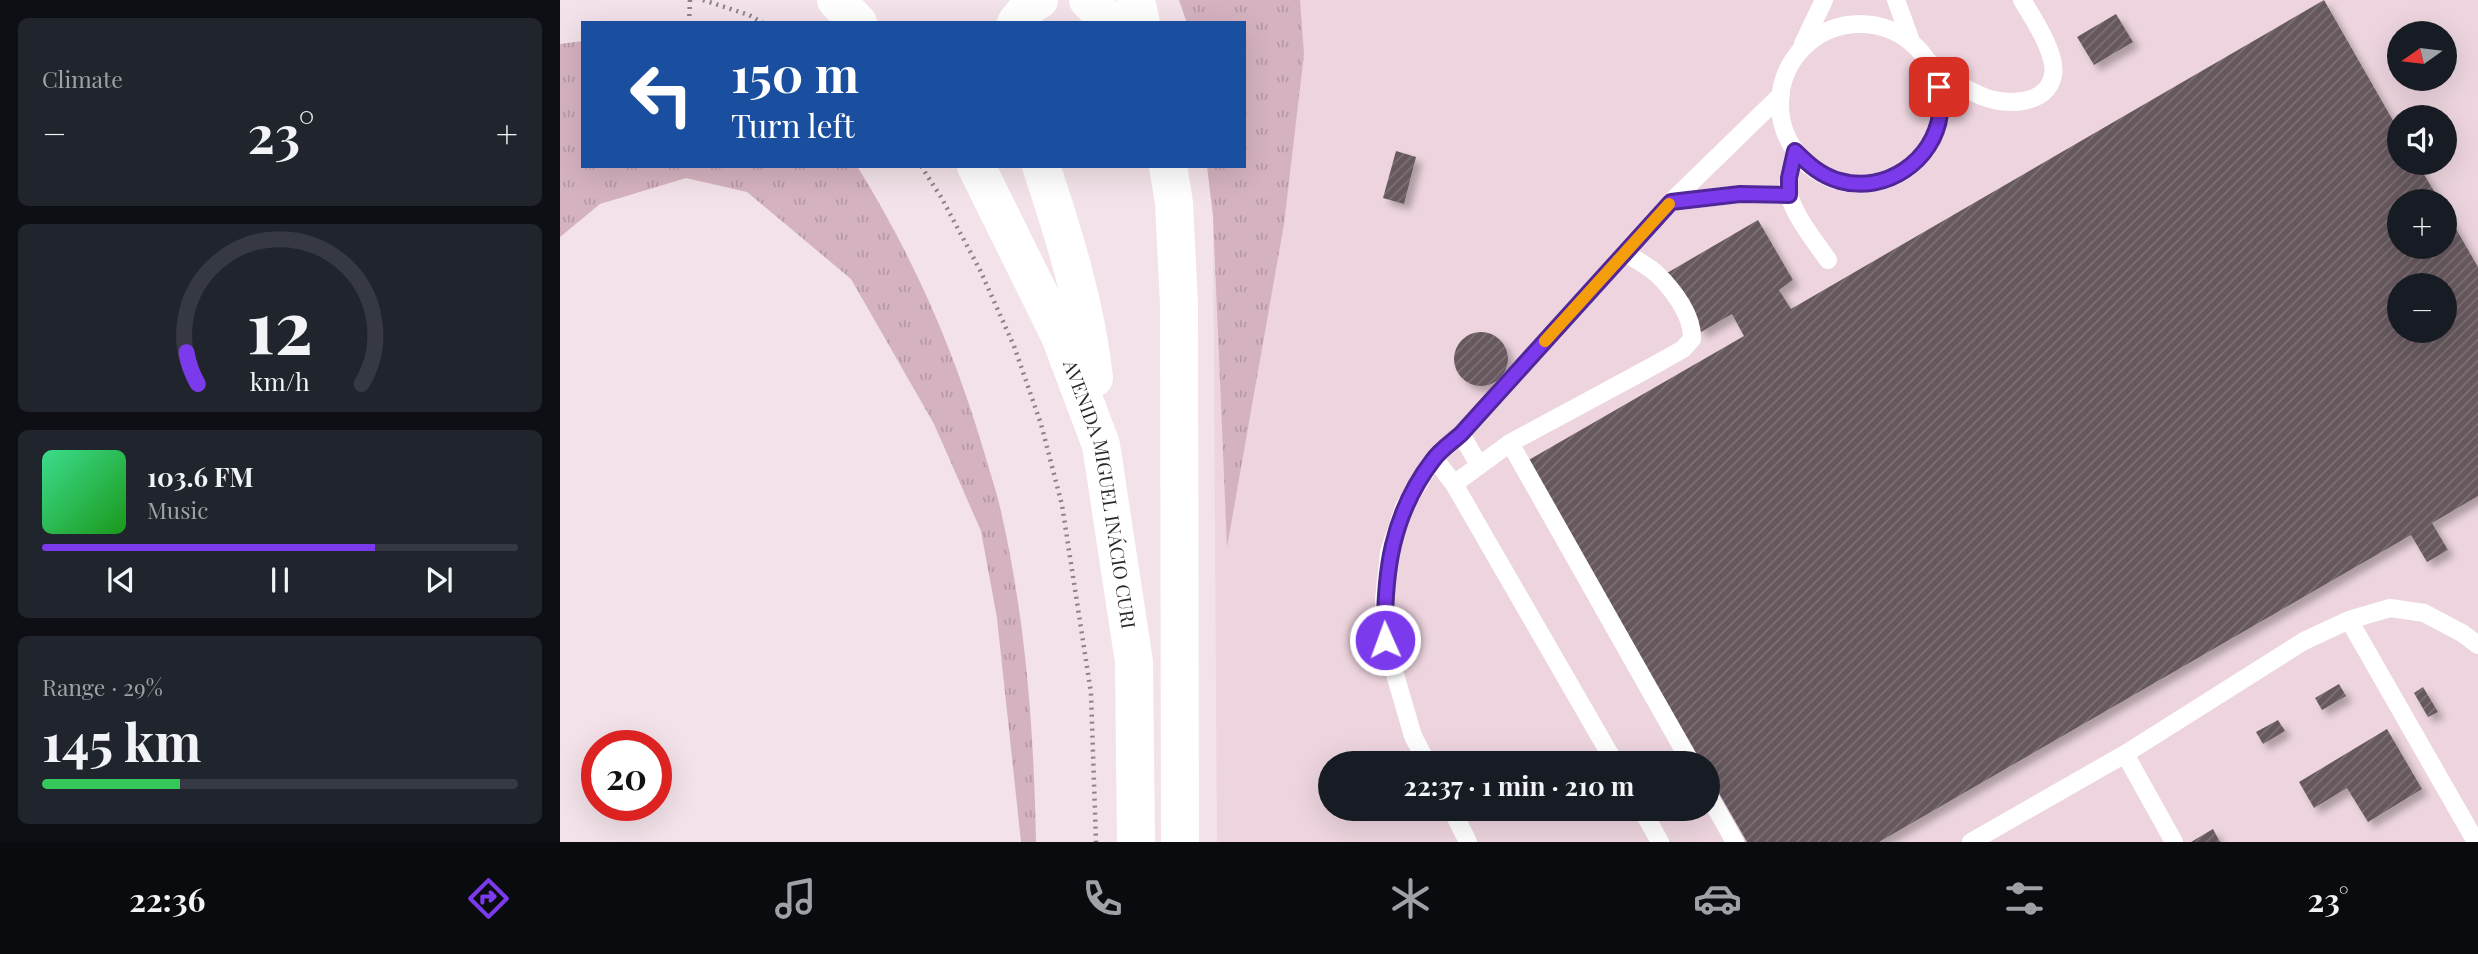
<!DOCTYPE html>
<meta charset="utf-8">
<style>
:root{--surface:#171b24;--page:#20242c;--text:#f1f3f6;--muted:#9ea1a6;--line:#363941;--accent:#7c3aed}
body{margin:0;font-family:"Playfair Display",serif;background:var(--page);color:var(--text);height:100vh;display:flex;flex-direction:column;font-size:26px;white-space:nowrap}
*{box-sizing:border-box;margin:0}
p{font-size:23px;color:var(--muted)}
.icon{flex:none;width:38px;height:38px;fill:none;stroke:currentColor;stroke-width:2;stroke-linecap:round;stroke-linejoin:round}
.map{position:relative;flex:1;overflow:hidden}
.details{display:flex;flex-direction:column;gap:18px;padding:18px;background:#0d0f14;width:560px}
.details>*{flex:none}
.top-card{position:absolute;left:21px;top:21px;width:665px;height:147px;border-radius:0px;box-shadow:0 7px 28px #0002;background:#1a4fa0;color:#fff;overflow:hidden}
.needle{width:46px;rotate:256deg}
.tools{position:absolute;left:1827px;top:21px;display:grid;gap:14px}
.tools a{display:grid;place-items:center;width:70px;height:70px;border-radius:50%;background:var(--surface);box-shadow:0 7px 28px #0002;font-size:35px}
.speed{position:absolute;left:21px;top:730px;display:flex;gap:14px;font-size:35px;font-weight:700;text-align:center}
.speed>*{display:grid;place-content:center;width:91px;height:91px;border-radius:50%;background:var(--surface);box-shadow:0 7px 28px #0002;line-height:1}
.speed .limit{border:10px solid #d22;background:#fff;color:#111}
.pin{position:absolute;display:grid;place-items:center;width:60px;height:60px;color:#fff;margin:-30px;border-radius:14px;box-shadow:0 4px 10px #0006}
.me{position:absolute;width:77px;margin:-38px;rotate:358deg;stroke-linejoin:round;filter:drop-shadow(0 0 5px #0008)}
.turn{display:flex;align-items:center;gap:24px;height:147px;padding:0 35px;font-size:32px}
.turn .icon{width:91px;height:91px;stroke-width:2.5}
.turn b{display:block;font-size:49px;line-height:60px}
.big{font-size:52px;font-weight:700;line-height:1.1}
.details .tile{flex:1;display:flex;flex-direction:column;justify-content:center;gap:10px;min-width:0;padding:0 24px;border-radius:10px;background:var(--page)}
.details .dial{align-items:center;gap:0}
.dial svg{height:182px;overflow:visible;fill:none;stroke:var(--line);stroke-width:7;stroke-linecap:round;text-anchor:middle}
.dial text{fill:var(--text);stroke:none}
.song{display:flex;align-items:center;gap:21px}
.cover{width:84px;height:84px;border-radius:10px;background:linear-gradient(135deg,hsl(150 70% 55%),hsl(120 70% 35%))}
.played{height:7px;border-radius:4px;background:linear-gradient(90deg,var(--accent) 70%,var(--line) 70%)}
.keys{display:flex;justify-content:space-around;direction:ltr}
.heat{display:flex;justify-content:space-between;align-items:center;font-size:38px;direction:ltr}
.charge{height:10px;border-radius:5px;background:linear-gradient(90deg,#34c759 29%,var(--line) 0)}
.trip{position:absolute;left:758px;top:751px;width:402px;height:70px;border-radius:35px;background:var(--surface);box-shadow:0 7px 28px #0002;font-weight:700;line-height:70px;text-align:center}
.tabs{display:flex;height:112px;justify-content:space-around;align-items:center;background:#090b0e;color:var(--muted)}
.tabs .icon{width:49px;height:49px}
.tabs .on{color:var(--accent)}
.tabs b{font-size:32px;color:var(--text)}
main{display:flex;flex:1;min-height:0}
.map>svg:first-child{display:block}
.built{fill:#edd4de;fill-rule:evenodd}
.grass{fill:url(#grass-tufts)}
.building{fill:url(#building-hatch);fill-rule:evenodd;filter:url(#shadow)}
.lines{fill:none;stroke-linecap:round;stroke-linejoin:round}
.path{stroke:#8d8286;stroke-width:4.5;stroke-dasharray:2 5;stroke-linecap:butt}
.lane{stroke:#fff;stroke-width:18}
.secondary{stroke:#fff;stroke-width:38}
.route-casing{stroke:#51269a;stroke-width:18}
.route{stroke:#7c3aed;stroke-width:12}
.slow{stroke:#f59e0b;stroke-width:12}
.labels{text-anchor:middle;stroke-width:7;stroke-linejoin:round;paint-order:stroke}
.street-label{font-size:19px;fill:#2c2628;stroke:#fef0f6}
</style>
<main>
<section class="details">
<div class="tile"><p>Climate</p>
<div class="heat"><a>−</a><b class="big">23°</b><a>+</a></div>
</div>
<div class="tile dial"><svg viewBox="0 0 100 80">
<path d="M14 69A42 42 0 1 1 86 69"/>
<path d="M14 69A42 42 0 0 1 9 55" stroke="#7c3aed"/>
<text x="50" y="56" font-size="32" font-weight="700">12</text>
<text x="50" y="72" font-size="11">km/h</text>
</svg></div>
<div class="tile">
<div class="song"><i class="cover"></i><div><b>103.6 FM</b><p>Music</p></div></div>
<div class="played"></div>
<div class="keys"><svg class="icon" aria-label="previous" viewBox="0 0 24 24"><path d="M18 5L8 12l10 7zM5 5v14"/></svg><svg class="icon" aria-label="pause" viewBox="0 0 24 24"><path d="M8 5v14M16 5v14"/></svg><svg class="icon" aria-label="next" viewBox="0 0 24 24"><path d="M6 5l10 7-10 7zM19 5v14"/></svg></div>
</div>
<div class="tile"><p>Range · 29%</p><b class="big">145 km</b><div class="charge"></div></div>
</section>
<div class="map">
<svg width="1918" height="842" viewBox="0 0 1918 842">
<defs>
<pattern id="grass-tufts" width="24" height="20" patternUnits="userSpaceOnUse" patternTransform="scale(1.75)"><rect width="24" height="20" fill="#d5b2c0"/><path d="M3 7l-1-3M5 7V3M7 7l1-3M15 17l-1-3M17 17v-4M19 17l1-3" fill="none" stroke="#b799a5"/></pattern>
<pattern id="building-hatch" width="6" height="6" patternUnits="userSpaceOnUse" patternTransform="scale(1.75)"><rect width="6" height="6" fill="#66585d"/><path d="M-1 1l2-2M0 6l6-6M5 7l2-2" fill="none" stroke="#7c7275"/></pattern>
<filter id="shadow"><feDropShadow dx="6" dy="6" stdDeviation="3.5" flood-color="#0004"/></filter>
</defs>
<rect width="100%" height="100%" fill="#f3e2e9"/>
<!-- built -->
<path class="built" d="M619,0H1918V842H657L653,216L647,166H684V23H627ZM1839,33H1885V79H1839ZM1839,117H1885V163H1839ZM1839,201H1885V247H1839ZM1839,285H1885V331H1839ZM770,763H1148V808H770Z"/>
<!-- grass -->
<path class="grass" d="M619,0H740L744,54L724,224L667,547L653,216L647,166H684V23H627Z
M23,41V166H297C354,258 395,352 425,455C431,476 438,496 442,516C466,623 474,733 476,842H461L437,618L421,531L374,424L291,279L187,192L126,178L40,204L0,237V44Z"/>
<!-- building -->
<path class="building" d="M1764,0L1839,131V163H1857L1880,201H1839V247H1885V210L1918,267V496L1872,523L1888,550L1867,562L1851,535L1319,842H1187L1148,774V763H1142L967,461L1184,336L1172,314L1141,332L1107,273L1198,220L1233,280L1219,290L1231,309ZM1839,285H1885V331H1839Z
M1556,14L1573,42L1534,65L1517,37Z
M836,151L856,157L844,204L823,198Z
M894 359a27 27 0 1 1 54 0a27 27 0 1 1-54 0Z
M1779,684L1786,696L1762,710L1755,698Z
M1863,687L1878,712L1868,717L1854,693Z
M1718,720L1725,731L1703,744L1696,732Z
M1827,729L1862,789L1808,822L1787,788L1754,808L1739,782Z
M1653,829L1660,842H1631Z"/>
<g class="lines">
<!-- path -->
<path class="path" d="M143,0L189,15L203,23
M129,23L130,0
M361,166L381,197L420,270L454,346L481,424L502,505L531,693L536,842"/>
<!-- lane -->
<path class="lane" d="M1336,0L1351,41
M1220 104a80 80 0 1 1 160 0a80 80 0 1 1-160 0Z
M1243,44L1264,0
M1369,62C1386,75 1403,89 1424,97C1446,106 1488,105 1493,75C1497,54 1473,18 1462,0
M1235,151C1232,164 1227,180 1229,194C1233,214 1256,243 1268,260
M1111,202L1180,194L1229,195
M901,434L919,465
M950,443L1131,763
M874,458L901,434L1111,202L1221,95
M894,484L950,443L1093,366L1123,349L1132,339C1133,316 1114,291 1098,275C1089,266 1076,260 1065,253
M1789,620L1916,842
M1565,754L1614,842
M867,763L853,736L825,640L824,600L829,552L844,507L874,458L894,484L1055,763
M1148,794L1175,842
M891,808L908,842
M1081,808L1100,842
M1411,842L1565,754L1744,641L1789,620L1830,608L1864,613L1902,633L1918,645"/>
<!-- secondary -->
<g class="secondary">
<path d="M276,0L298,23"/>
<path d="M528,0L551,23"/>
<path d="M576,0L581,23"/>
<path d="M456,23L471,4L479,0"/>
<path id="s1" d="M416,166L500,336L541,445L574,662L576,842"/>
<path d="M481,166C504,235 526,305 534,378"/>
<path d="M608,166L614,203L619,305L620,842"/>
</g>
</g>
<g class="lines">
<!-- route casing -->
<g class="route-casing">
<path id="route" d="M825,640C824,573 831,515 873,460C880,450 892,442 901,434L1111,202L1180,194L1229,195V178L1235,151C1248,164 1261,176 1280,181C1325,194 1374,161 1380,114C1381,106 1379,96 1379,87"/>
</g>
<!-- route -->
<use href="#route" class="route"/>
<!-- slow -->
<path class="slow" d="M985,341L1109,204"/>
</g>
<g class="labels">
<!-- street labels -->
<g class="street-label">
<text dy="7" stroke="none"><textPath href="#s1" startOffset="354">AVENIDA MIGUEL INÁCIO CURI</textPath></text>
</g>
</g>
</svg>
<div class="tools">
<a><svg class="needle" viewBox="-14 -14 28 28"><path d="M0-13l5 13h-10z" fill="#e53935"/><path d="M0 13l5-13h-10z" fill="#9ea1a6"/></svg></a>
<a><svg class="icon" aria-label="sound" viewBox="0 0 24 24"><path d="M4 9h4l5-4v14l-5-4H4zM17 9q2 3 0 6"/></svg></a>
<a>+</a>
<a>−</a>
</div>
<div class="speed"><div class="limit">20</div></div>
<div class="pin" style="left:1379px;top:87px;background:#d93025"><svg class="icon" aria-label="arrive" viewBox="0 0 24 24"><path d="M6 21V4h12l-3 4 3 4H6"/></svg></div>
<svg class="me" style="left:825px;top:640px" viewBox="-20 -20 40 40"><circle r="17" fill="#7c3aed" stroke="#fff" stroke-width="3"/><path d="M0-11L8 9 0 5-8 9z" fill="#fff"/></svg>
<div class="trip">22:37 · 1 min · 210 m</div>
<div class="top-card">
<div class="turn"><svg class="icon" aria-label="left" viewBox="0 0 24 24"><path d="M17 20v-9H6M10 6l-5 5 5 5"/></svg><div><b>150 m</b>Turn left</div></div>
</div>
</div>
</main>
<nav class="tabs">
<b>22:36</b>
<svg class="icon on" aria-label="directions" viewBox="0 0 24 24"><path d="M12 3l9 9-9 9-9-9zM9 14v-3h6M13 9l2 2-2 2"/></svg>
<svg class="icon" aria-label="music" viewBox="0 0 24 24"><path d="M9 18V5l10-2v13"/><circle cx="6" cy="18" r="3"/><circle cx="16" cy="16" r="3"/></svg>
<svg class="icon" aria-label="phone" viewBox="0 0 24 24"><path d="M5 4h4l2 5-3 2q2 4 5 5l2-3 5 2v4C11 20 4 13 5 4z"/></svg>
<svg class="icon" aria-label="climate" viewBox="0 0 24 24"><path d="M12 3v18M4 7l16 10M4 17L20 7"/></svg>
<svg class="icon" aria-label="car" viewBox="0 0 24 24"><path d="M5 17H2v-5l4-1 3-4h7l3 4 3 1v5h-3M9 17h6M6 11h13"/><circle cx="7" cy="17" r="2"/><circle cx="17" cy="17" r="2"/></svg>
<svg class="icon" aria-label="filters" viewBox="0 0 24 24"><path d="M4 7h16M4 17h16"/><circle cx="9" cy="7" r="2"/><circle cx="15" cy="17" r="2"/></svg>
<b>23°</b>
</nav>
